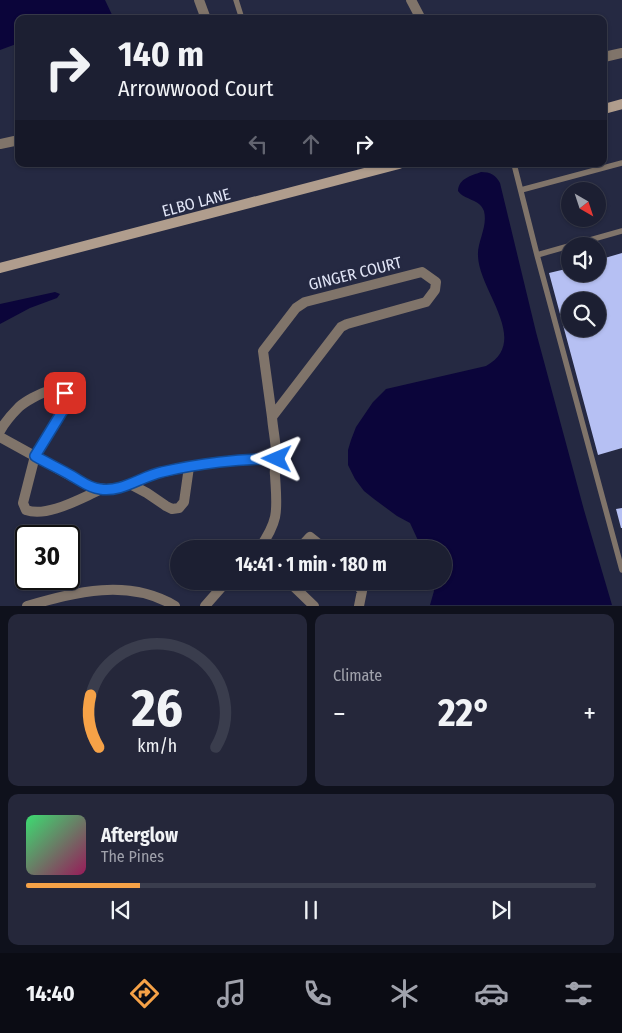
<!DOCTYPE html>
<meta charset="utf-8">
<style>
:root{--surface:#1c1f32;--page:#25273a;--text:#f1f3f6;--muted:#a0a2ac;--line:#3a3d4d;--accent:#f6a247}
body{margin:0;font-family:"Fira Sans Condensed",sans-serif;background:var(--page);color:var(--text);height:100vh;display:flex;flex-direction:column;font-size:19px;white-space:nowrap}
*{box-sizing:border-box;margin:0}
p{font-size:16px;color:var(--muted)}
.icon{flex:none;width:28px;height:28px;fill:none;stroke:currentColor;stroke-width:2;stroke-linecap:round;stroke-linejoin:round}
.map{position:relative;height:606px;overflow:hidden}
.side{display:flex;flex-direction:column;gap:8px;padding:8px;background:#0f111c;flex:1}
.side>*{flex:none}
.top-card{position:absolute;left:15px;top:15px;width:592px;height:152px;border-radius:10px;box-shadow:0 1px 4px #0004,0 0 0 1px var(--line);background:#1c1f32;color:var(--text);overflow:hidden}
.needle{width:32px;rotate:141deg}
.buttons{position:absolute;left:561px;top:182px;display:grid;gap:10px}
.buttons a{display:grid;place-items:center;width:45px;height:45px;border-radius:50%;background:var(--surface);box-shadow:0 1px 4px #0004,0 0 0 1px var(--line);font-size:25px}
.speed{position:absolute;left:15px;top:525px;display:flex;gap:10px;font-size:25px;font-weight:700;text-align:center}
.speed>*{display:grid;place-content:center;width:65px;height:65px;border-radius:50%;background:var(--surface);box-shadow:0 1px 4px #0004,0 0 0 1px var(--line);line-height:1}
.speed .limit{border:2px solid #111;border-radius:8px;background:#fff;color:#111}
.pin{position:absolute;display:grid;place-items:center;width:42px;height:42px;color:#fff;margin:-21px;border-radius:10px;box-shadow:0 2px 8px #0006}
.me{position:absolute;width:55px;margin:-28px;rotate:271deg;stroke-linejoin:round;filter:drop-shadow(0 0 4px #0008)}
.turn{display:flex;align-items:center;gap:18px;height:105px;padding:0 20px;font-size:22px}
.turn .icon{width:65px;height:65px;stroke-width:2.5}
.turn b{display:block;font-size:35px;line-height:42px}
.lanes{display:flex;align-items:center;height:48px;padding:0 20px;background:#0003;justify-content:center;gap:25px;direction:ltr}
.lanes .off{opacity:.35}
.big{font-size:38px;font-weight:700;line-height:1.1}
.side .tile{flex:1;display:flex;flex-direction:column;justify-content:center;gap:8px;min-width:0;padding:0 18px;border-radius:10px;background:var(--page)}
.side .dial{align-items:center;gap:0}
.dial svg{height:130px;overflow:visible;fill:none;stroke:var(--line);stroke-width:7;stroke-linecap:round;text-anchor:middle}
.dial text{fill:var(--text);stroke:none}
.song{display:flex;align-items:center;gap:15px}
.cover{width:60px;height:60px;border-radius:8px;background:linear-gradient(135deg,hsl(140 70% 55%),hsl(330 70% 35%))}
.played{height:5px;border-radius:2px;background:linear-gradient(90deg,var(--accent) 20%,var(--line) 20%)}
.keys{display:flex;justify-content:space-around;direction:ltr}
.heat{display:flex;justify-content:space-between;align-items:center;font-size:28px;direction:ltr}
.side .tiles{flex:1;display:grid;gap:8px;grid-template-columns:1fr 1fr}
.tile:last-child{grid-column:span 2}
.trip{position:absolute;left:170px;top:540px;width:282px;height:50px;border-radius:25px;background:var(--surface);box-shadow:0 1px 4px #0004,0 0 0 1px var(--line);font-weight:700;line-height:50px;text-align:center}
.tab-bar{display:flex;height:80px;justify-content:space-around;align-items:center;background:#0b0c14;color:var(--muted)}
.tab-bar .icon{width:35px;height:35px}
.tab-bar .on{color:var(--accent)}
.tab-bar b{font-size:22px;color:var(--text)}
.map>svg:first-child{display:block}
.water{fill:#0b053a}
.building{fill:#b6c0f3;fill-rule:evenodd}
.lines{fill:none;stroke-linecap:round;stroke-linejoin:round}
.lane{stroke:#80746a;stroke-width:5.5}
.street{stroke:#80746a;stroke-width:10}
.secondary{stroke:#b09d8d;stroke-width:10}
.route-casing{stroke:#114b97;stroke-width:12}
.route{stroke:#1a73e8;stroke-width:9}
.labels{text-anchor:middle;stroke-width:5;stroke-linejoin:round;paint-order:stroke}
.street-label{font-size:16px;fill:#e1e5f6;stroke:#252942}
</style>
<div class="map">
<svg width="622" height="606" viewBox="0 0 622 606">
<rect width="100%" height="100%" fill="#252942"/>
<!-- water -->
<path class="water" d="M0,0H105L114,19H19V43L0,50Z
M481,172C490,172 496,175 500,183L536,332L584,510L612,605H430L434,591L432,581H444V549H422L410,523L397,516L374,499L364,491L355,479L348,465V450L351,440L356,427L373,402L386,389L486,366C531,341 479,291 478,256C477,242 488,227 484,211C480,199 464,200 458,191C459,178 471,176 481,172Z
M55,292L60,294L57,298L30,308L0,324V304Z"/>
<!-- building -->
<path class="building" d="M622,253V448L598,455L549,273L570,268V274H598V260ZM570,301H598V329H570Z
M622,508V528H621L616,509Z"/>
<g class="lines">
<!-- lane -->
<path class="lane" d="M236,0L242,19
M514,164L537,255L622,570
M521,190L622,163
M537,255L622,231"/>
<!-- street -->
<path class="street" d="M199,0L206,19
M411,0L421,19
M604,57L622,53
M0,144L19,140
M422,272L436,282L435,290L426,302L347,324L341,327L272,417L263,351L296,308L305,302Z
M0,431C5,422 12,414 19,407C30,397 76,373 65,407L35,456L23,503L26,510C47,518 81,498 100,490
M0,437L89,486C118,496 136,478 163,472C198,464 241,458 277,459
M130,484L147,493L166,506L172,509L179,508L184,502L189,467
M259,549C280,519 277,510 275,475C274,470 276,465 276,460C277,446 273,431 272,417
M299,549L310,537L325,549
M288,581L314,606
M355,581L362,591L359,606
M27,606C76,592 128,578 175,606
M205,606L227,581"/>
<!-- secondary -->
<path class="secondary" d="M604,109L622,104
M0,268L399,164"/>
</g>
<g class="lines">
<!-- route casing -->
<g class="route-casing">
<path id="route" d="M65,393L68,400L65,407L35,456C47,463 60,469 72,476C81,481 89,488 100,489C121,493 142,476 162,472C196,464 242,458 277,459"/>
</g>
<!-- route -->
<use href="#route" class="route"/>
</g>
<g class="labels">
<!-- street labels -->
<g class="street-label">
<text transform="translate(196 202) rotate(-15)" y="6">ELBO LANE</text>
<text transform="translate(355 273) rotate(-14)" y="6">GINGER COURT</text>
</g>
</g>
</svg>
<div class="buttons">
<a><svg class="needle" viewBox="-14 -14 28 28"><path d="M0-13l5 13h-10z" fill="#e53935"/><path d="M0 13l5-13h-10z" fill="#a0a2ac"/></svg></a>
<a><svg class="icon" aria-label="sound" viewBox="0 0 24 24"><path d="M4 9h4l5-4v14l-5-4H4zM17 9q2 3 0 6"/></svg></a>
<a><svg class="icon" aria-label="search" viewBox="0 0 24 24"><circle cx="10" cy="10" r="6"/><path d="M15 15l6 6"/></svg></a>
</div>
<div class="speed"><div class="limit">30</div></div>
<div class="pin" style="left:65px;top:393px;background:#d93025"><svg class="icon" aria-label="arrive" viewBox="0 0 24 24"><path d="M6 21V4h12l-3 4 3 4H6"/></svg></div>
<svg class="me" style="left:277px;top:459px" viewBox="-20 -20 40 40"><path d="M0-17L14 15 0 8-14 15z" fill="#1a73e8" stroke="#fff" stroke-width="4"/></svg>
<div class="trip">14:41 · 1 min · 180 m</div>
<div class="top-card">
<div class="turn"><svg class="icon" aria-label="right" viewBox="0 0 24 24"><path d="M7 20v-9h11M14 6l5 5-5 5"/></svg><div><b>140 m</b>Arrowwood Court</div></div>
<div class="lanes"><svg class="icon off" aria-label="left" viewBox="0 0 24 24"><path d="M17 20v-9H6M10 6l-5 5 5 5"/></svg><svg class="icon off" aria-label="ahead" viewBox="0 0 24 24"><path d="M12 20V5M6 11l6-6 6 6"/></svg><svg class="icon" aria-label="right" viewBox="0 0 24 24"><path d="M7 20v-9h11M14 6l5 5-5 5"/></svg></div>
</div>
</div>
<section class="side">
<div class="tiles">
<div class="tile dial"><svg viewBox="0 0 100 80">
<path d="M14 69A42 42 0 1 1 86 69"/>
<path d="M14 69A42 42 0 0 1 9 37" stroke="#f6a247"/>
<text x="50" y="56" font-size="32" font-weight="700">26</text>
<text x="50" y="72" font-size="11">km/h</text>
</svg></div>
<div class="tile"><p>Climate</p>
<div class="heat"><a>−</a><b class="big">22°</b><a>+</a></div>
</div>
<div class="tile">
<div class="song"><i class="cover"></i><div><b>Afterglow</b><p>The Pines</p></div></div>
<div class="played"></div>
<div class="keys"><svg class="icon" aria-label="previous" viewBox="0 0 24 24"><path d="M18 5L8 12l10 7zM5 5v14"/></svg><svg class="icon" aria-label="pause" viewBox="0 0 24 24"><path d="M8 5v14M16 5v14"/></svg><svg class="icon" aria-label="next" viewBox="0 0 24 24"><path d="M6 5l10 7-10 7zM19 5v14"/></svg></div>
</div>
</div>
</section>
<nav class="tab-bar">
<b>14:40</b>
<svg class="icon on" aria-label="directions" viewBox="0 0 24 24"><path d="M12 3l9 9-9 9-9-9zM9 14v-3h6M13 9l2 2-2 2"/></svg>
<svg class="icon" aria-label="music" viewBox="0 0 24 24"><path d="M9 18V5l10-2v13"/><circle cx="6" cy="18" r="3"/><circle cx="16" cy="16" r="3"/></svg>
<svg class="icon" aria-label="phone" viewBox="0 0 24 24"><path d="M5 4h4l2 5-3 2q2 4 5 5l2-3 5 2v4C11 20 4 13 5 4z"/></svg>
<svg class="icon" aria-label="climate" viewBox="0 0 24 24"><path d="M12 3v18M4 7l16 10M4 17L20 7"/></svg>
<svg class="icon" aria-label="car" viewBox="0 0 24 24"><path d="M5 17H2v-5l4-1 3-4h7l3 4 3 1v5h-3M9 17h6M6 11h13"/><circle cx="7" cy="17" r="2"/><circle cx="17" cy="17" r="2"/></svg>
<svg class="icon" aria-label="filters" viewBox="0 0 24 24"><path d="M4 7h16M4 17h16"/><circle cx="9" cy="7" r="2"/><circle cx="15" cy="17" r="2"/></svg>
</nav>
